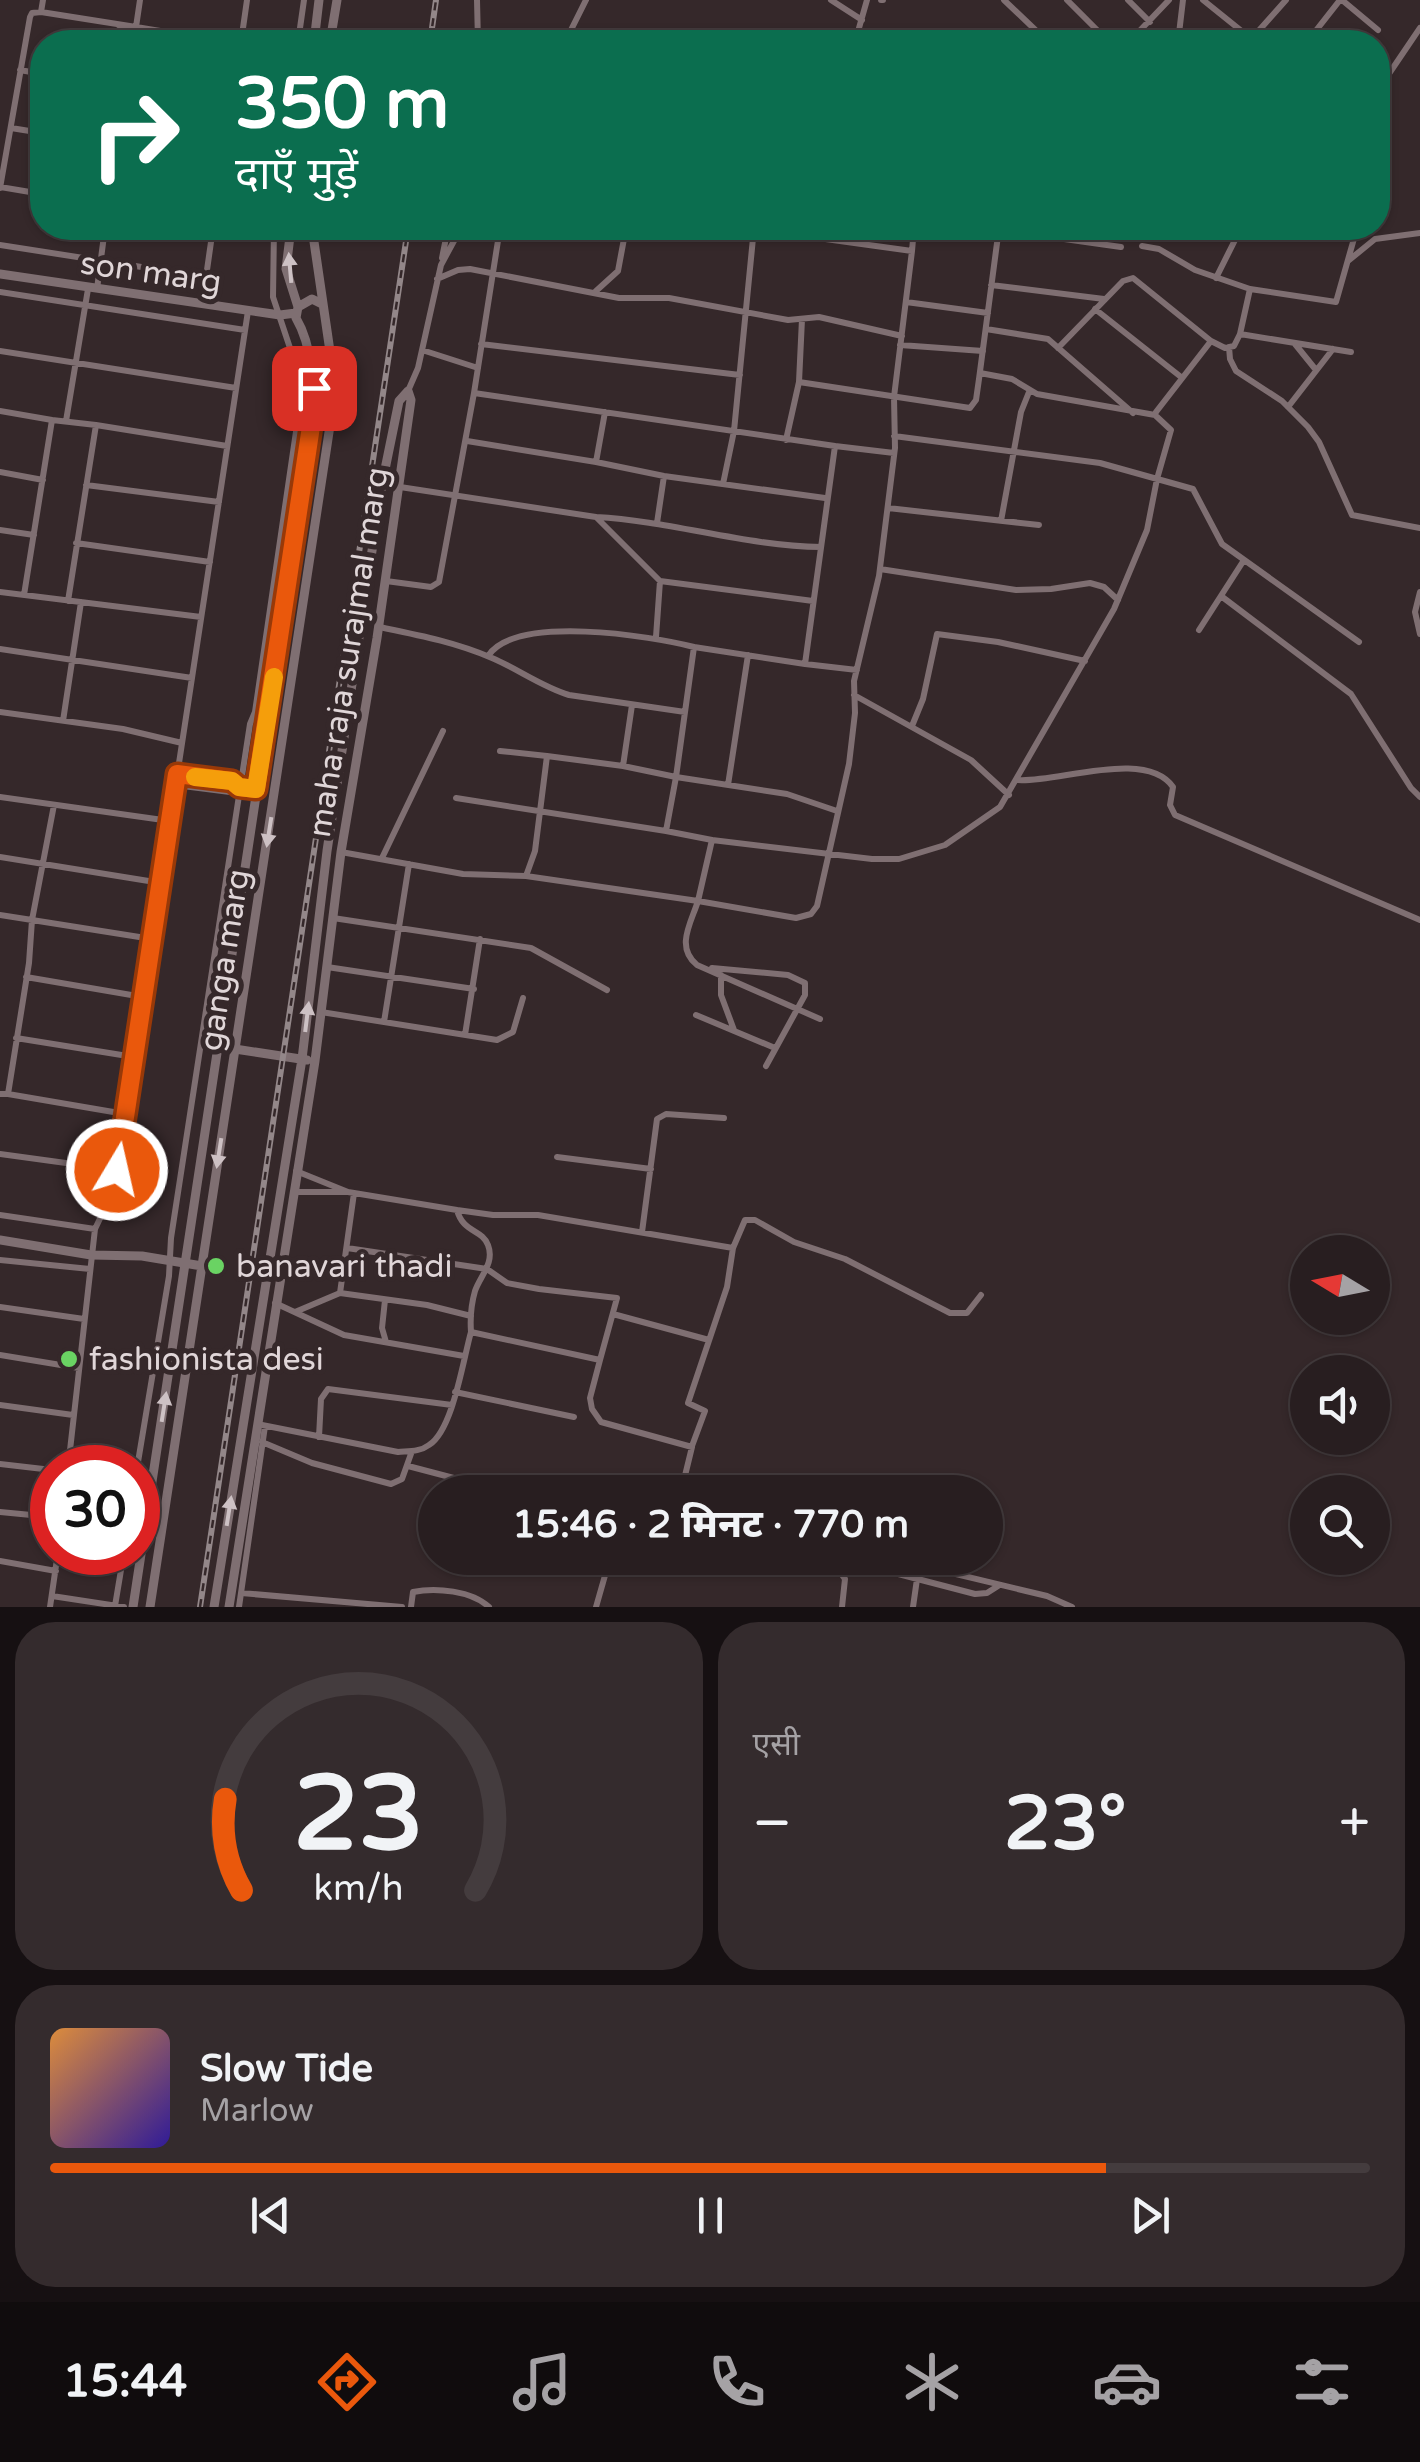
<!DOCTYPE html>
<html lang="hi">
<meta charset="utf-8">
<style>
:root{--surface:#281e20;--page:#342b2d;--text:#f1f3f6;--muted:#a5a2a5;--line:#443c3e;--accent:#ea580c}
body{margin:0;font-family:"Varela Round","Noto Sans Devanagari",sans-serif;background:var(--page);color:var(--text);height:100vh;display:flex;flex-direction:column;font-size:38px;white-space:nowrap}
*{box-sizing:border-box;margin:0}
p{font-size:32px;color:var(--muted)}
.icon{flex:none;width:55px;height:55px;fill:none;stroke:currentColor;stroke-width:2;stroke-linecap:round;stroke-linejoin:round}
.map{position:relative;height:1607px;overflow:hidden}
.details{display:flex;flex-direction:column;gap:15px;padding:15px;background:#161012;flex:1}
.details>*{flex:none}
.banner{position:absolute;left:30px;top:30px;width:1360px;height:210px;border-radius:40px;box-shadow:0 2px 8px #0004,0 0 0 2px var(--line);background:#0b6e4f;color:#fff;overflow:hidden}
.needle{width:65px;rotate:280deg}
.fabs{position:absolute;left:1290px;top:1235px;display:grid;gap:20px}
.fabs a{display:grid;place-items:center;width:100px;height:100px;border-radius:50%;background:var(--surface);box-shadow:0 2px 8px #0004,0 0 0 2px var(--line);font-size:50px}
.speed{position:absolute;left:30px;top:1445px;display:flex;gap:20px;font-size:50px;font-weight:700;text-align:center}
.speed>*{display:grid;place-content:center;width:130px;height:130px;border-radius:50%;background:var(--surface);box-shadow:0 2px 8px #0004,0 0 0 2px var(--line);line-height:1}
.speed .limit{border:15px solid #d22;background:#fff;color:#111}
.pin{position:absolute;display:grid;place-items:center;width:85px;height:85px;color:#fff;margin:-42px;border-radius:20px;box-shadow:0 5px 15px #0006}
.me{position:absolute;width:110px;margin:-55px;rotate:9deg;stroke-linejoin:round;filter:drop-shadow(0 0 8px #0008)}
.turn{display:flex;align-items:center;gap:35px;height:210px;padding:0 40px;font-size:45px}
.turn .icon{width:130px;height:130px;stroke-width:2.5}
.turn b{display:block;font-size:70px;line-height:85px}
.big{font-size:75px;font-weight:800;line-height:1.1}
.details .card{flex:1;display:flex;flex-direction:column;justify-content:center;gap:15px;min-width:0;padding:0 35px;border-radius:40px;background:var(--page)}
.details .dial{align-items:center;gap:0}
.dial svg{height:260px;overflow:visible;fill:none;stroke:var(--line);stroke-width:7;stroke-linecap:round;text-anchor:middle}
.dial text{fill:var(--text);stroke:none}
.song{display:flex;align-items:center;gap:30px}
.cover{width:120px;height:120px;border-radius:15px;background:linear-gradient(135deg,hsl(30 70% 55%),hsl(250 70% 35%))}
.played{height:10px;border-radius:5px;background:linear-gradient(90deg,var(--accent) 80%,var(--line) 80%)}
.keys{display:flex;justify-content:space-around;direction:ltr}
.heat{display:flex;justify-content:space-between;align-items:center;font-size:55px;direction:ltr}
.details .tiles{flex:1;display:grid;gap:15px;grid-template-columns:1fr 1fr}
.card:last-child{grid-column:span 2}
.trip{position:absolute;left:418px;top:1475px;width:585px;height:100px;border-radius:50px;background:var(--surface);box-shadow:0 2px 8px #0004,0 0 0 2px var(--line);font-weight:800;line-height:100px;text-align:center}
.tab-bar{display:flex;height:160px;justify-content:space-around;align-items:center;background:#100c0d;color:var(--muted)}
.tab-bar .icon{width:70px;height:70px}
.tab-bar .active{color:var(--accent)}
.tab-bar b{font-size:45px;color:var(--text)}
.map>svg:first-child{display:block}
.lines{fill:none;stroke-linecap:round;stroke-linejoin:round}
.street{stroke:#7f6f72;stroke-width:6}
.secondary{stroke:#7f6f72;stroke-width:9}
.rail-casing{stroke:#938789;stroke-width:6}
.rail{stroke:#35282a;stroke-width:2.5;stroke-dasharray:8;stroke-linecap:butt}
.oneway{fill:#cdc1c4}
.route-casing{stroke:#983908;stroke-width:25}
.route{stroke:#ea580c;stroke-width:18}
.slow{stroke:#f59e0b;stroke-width:18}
.poi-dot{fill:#6ad363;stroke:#35282a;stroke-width:4}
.labels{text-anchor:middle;stroke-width:10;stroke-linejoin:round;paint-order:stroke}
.street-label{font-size:32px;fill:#e0d6d8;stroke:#35282a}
.poi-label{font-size:32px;fill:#e0d6d8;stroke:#35282a;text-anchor:start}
</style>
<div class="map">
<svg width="1420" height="1607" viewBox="0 0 1420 1607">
<rect width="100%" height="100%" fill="#35282a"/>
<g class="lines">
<!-- street -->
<path class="street" d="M477,0L478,42
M831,0L862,20
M881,0H883
M1004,0L1048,42
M1067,0L1109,42
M1128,0L1150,22
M1203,0L1249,37L1254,36L1286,0
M1342,0L1378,30
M41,12L136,27L140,0
M136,27L227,42
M1317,31L1330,42
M118,42L120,25
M163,42L165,32
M241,42L247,0
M298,42L304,0
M569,42L571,30L586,0
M855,42L867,0
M1129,42L1169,0
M1178,42L1183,0
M1307,42L1340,0
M20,70L42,74
M1378,90L1420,28
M11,128L42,133
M0,187L42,194
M0,188L30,17L32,13L41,12L43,0
M745,228L912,251L914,228
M985,228L1121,247
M0,245L206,277L213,228
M1142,246L1159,249L1195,270L1250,289
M442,258L448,228
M1348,261L1375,239L1420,233
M1216,278L1241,228
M437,279L458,270L470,269L619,298H669L788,320L819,317L902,336
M991,285L1104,299
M97,289L105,228
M596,291L618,271L626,228
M0,292L245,330
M906,302L988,313
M202,304L206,277
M1095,309L1181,377
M986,329L1048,339L1133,413
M1240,334L1351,352
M481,344L740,375
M1295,344L1316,370
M900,345L983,351
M1229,347L1230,359L1236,371L1282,401L1308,427L1319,442L1352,515L1420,528
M1058,348L1123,281L1133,278L1211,341L1225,348L1234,346L1240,334L1250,289L1336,302L1357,228
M422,350L478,368
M0,351L236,388
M980,373L1012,379L1037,394L1155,415
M799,382L970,408L976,400L979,379L999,228
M408,391L418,368L441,265L461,228
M474,393L500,228
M1288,407L1333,349
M0,411L52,420
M66,421L88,289
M96,425L227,446
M894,436L1100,463L1193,489L1222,544L1359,642
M786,440L799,382L802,319
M467,441L596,462L664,476L825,498
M835,446L894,453
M596,462L605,412
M0,472L43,480
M723,484L734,431L754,228
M86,485L219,502
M400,487L596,517L660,581L656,637
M888,508L1039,525
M596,517C672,521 745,546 821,547
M1001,521L1021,412L1029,392
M657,523L664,476
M0,530L34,535
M76,543L210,562
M880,569L1016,590L1051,589L1090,583L1104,587L1118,600
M386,581L431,587L439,582L474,393L835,446L805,664L694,647
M660,581L813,601
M0,592L201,617
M1420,592L1415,612L1420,634
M24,595L52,420L96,425L68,601
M1221,596L1351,694L1411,788L1420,797
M379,627C418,635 455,642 492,658C518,669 542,687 569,695L685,712L694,647C652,636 515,614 488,656
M1199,630L1244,560
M0,649L192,678
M805,664L857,670
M854,695L971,760L1009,795
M0,712L123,729L182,743
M63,721L81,602
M912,726L923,699L937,634L998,642L1085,661
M500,751L547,756
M623,766L676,777L685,712
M177,774L232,781L238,787
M1018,780C1057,783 1146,748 1173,787L1170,805L1175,815L1420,920
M175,785L230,792L239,787L257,789
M728,785L748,655
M0,797L170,821
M456,798L666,831L676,777L787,794L837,811
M54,805L32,920L152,939
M712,840L872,859H899L945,845L1000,807L1114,609L1147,530L1157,479L1171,430L1155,415L1156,412L1211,341
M341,852L463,874L526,876L535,851L547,756L623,766L632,705
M0,857L161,883
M382,858L443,731
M526,876L698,901L712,840L666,831
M0,915L32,920L29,963L8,1094H0
M333,918L531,948L607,990
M327,967L474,989
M712,968L788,975L805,983V995L766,1066
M721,975V995L734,1030
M26,977L143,997
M321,1012L497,1040L513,1032L523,998
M696,1015L775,1048
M820,1019L697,965C675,947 691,923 698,901L796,918L811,914L817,906L849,764L855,713L854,681L879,576L895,448L894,397L912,251
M384,1022L409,864
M465,1035L480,939
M16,1038L134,1057
M8,1094L125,1114
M0,1154L117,1170
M557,1157L651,1169
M296,1171L348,1192L457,1210C463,1233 482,1229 488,1245C495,1263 480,1276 475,1291C471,1305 470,1318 471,1332L600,1360L590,1398L592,1409L601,1422L692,1447L681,1492
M294,1192H346
M457,1210L493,1215H538L733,1248L727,1287L688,1403L705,1411L692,1446
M0,1215L95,1229
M642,1232L657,1119L666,1114L724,1118
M347,1248L487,1269L507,1283L539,1289L617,1298L600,1360
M733,1248L745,1220H755L794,1242L845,1259L950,1313H967L981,1295
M0,1260L90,1269
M340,1293L427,1305L471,1316
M385,1300L382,1328L386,1342
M275,1303L344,1335L464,1356
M0,1307L84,1319
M295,1312L340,1293L354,1193
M613,1314L709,1340
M0,1355L79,1368
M455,1392L574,1417
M0,1405L73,1415
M257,1424L398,1452C408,1451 420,1452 429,1445C453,1430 463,1360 471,1332
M319,1437L321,1399L328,1389L452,1405
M262,1442L312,1463L391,1484L402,1479L412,1451
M0,1464L52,1470
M408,1466L507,1492
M68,1468L95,1229L114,1189L248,311
M137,1468L169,1276L171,1238L250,724L255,712L298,418L293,357L273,297L274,228
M0,1512L52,1517
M830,1558L845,1579L842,1607
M837,1558L975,1594L987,1593L998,1586
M889,1558L1047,1596L1072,1607
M0,1561L56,1571
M241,1593L402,1607
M52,1596L124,1607
M115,1606L124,1552
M50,1607L58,1552
M239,1607L265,1426
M411,1607L413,1592C436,1587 472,1591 489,1607
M596,1607L610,1558
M913,1607L917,1579"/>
<!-- secondary -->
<path class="secondary" d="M314,42L319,0
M330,42L337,0
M0,274L280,315L296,313
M298,307L312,299L322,304
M235,1049L307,1060
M0,1240L91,1255L142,1256L202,1266
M133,1607L313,420C314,387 313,347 296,318L298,307L286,269L291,228
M150,1607L331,419L332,365L312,228
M214,1607L302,1059L327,851L382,484L399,401L408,391
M229,1607L315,1061L341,852L377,638L411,400L408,391"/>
<!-- rail casing -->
<g class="rail-casing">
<path id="rail" d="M430,42L436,0
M200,1607L408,228"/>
</g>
<!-- rail -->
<use href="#rail" class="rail"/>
</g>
<!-- one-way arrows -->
<defs><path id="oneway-solid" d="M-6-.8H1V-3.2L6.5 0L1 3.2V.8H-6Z" transform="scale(2.5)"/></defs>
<g class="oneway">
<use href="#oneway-solid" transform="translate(290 268) rotate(-95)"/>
<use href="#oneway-solid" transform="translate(269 832) rotate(99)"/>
<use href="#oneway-solid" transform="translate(307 1017) rotate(-83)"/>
<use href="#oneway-solid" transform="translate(219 1153) rotate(99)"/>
<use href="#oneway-solid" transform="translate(164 1407) rotate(-81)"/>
<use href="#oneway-solid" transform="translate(229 1511) rotate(-81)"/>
</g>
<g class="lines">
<!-- route casing -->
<g class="route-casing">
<path id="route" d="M117,1170L177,774L232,781L239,787L256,789L312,420L314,388"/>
</g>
<!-- route -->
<use href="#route" class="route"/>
<!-- slow -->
<path class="slow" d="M195,777L232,781L239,787L256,789L274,677"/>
</g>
<!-- markers -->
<g class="poi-dot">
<circle cx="216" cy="1266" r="10"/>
<circle cx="69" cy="1359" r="10"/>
</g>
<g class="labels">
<!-- street labels -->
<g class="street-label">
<text transform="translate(151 272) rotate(8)" y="11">son marg</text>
<text transform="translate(348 652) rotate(-81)" y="11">maha raja surajmal marg</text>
<text transform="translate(224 960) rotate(-81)" y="11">ganga marg</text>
</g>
<!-- poi labels -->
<g class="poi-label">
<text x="236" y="1277">banavari thadi</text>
<text x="89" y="1370">fashionista desi</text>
</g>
</g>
</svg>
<div class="fabs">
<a><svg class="needle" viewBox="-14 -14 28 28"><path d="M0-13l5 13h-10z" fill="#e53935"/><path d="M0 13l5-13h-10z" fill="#a5a2a5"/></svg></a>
<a><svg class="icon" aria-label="sound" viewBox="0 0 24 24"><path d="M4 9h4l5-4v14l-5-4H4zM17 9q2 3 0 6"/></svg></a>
<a><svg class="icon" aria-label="search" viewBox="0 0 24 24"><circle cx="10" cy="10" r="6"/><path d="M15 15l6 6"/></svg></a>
</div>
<div class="speed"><div class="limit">30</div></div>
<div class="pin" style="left:314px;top:388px;background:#d93025"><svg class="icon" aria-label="arrive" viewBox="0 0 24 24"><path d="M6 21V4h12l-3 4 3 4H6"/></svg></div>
<svg class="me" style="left:117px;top:1170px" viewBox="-20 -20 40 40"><circle r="17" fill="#ea580c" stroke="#fff" stroke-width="3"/><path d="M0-11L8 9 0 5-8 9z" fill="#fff"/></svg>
<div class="trip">15:46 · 2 मिनट · 770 m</div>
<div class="banner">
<div class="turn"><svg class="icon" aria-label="right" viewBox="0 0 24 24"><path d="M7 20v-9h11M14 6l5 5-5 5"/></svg><div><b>350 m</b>दाएँ मुड़ें</div></div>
</div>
</div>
<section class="details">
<div class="tiles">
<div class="card dial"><svg viewBox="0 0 100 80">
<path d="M14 69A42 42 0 1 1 86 69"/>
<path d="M14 69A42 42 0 0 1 9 41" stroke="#ea580c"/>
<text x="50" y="56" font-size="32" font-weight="700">23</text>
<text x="50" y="72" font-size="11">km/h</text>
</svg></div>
<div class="card"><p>एसी</p>
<div class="heat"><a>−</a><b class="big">23°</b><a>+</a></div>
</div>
<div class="card">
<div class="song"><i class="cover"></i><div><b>Slow Tide</b><p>Marlow</p></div></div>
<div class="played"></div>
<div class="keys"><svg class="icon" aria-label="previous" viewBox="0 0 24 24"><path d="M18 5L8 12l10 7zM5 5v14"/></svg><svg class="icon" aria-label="pause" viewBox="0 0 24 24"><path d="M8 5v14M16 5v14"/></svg><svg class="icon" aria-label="next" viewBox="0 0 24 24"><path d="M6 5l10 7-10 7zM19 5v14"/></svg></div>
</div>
</div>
</section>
<nav class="tab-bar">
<b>15:44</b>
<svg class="icon active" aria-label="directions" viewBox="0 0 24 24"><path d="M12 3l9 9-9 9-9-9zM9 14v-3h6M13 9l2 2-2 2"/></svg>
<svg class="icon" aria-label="music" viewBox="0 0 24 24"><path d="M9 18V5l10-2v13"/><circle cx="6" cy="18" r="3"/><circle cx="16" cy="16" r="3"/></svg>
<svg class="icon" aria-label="phone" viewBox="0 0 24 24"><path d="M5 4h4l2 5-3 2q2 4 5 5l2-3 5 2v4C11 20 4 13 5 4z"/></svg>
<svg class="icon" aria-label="climate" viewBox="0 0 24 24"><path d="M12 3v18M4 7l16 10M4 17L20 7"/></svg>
<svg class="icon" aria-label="car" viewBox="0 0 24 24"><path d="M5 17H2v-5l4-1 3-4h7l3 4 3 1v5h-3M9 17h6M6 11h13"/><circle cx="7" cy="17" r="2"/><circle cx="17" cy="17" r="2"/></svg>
<svg class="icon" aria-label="filters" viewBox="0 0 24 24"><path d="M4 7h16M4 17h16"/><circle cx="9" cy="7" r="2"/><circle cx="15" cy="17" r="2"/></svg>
</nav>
